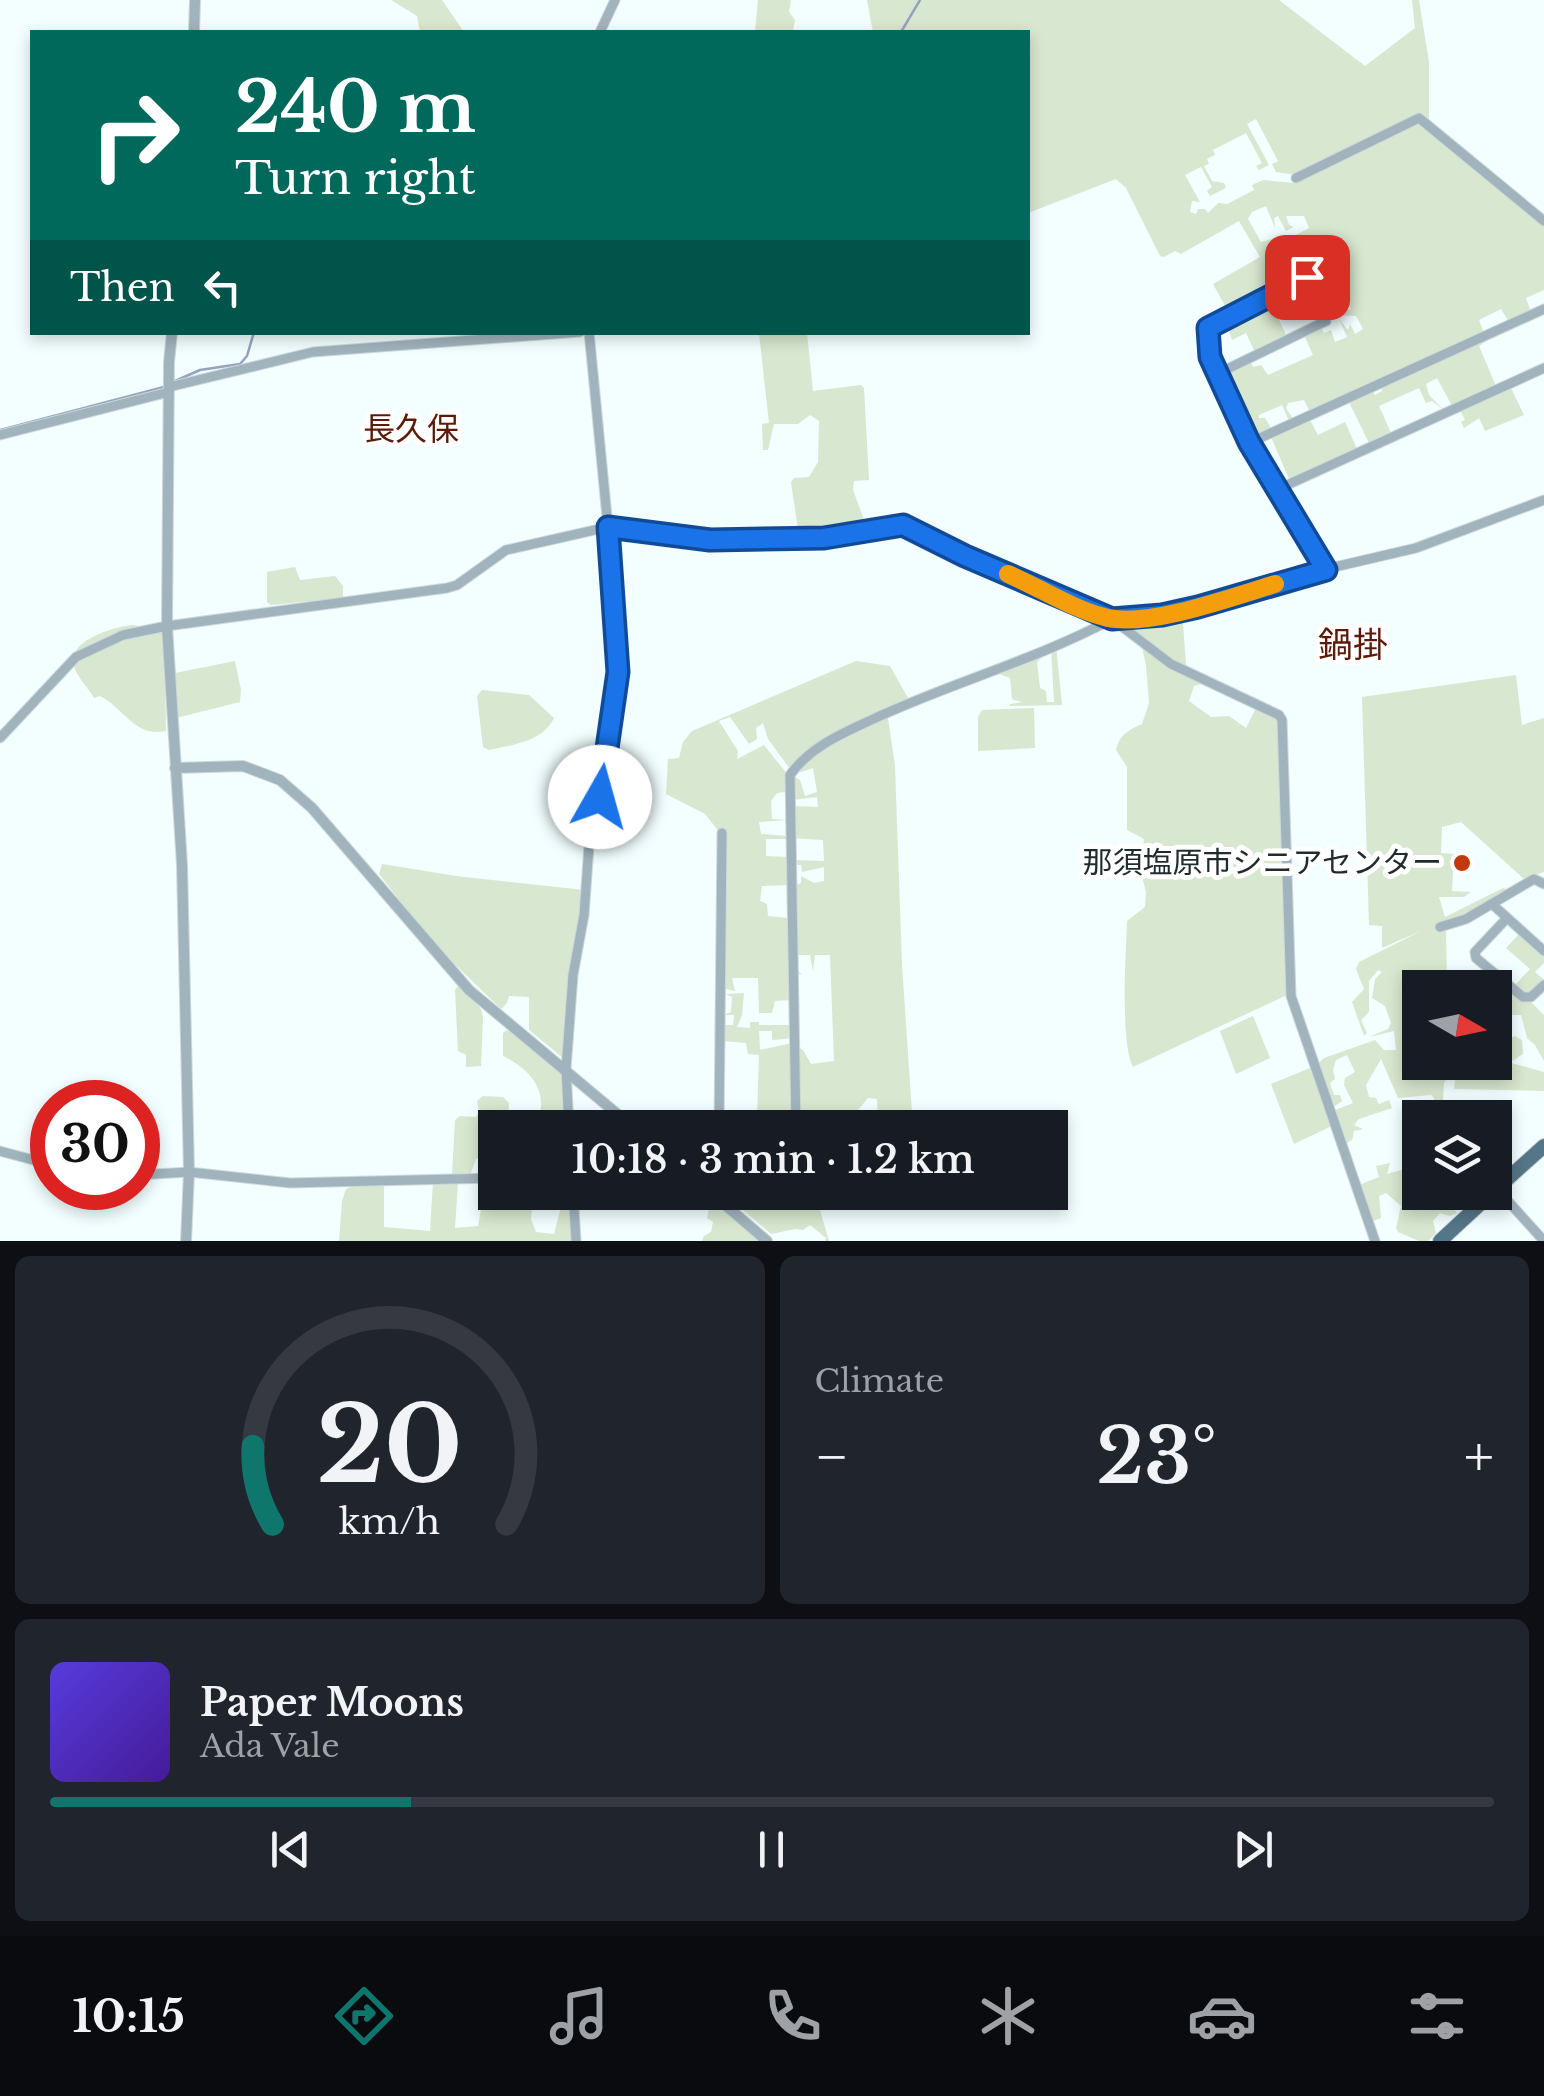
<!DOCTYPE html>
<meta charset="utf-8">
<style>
:root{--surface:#171b24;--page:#20242c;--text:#f1f3f6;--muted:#9ea1a6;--line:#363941;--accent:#0f766e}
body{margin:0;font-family:"Libre Baskerville","Noto Sans JP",serif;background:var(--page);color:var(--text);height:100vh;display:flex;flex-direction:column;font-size:38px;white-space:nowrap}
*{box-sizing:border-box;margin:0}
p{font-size:32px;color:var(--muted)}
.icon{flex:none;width:55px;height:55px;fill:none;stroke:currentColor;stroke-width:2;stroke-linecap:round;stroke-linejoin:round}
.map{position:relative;height:1241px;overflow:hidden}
.side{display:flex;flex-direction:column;gap:15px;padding:15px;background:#0d0f14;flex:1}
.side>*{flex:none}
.guide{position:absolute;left:30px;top:30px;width:1000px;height:305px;border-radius:0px;box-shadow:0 5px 15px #0003;background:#00695c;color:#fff;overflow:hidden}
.needle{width:65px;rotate:99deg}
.tools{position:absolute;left:1402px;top:970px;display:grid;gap:20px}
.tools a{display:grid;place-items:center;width:110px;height:110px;border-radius:0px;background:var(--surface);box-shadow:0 5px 15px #0003;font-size:50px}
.speed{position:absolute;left:30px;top:1080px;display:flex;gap:20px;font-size:50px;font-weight:700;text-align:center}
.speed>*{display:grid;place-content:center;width:130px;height:130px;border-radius:50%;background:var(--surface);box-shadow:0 5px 15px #0003;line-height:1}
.speed .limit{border:15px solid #d22;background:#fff;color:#111}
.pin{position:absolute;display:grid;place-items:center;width:85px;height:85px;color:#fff;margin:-42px;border-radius:20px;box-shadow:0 5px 15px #0006}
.me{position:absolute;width:110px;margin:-55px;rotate:7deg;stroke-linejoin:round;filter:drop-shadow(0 0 8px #0008)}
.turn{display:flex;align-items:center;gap:35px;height:210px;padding:0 40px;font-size:45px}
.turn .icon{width:130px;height:130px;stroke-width:2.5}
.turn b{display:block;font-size:70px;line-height:85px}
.then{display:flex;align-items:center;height:95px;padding:0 40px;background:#0003;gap:20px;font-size:38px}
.big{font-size:75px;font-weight:600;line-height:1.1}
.side .card{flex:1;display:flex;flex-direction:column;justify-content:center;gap:15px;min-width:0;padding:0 35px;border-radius:15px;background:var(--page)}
.side .dial{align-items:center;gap:0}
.dial svg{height:260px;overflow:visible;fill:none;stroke:var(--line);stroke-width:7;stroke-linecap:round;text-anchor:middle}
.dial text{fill:var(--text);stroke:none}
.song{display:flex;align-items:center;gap:30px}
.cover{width:120px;height:120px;border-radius:15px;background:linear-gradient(135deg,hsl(250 70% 55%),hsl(260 70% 35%))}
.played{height:10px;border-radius:5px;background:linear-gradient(90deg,var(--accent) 25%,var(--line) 25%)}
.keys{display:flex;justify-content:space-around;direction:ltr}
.heat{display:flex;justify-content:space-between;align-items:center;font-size:55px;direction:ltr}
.side .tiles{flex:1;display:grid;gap:15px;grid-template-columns:1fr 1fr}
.card:last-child{grid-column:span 2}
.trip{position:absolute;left:478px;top:1110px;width:590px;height:100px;border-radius:0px;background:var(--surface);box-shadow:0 5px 15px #0003;font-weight:600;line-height:100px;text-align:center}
.tabs{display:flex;height:160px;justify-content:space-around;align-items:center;background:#090b0e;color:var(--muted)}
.tabs .icon{width:70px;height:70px}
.tabs .current{color:var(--accent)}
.tabs b{font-size:45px;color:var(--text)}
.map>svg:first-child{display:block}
.green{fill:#d8e7d0;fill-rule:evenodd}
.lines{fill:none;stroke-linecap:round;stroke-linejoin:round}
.stream{stroke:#94a3be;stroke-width:2.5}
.minor-casing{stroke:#ccd8d9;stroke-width:11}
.tertiary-casing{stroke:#ccd8d9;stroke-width:12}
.primary-casing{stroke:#ccd8d9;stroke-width:16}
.minor{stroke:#a1b3bd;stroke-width:9}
.tertiary{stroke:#a1b3bd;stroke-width:10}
.primary{stroke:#557688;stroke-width:14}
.route-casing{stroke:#114b97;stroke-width:25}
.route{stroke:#1a73e8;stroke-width:18}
.slow{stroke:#f59e0b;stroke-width:18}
.poi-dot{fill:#c2390d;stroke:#fff;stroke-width:4}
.labels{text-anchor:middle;stroke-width:10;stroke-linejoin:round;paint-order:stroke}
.poi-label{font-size:30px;fill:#1f2b2c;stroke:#fff;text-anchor:end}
.neighbourhood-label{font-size:32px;fill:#5c1b08;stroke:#fff}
.quarter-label{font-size:35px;fill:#5c1b08;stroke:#fff}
</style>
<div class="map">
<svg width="1544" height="1241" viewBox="0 0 1544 1241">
<rect width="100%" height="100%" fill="#f2feff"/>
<!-- green -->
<path class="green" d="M391,0H442L464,32H420L417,16Z
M758,0H791L789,12L795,20L793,31L755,32Z
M867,0H1279L1365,66L1415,28L1412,0H1419L1429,62V119L1544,217V290L1526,298L1531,312L1509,322L1501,309L1479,320L1485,336L1491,338L1479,346L1496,386L1452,406L1437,378L1426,384L1429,395L1444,410L1432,401L1426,403L1419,388L1379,406L1391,433L1369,443L1348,400L1372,389L1375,395L1382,391L1380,384L1310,412L1304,400L1288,403L1286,408L1293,419L1289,421L1282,405L1259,415V418H1265L1271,428L1250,436L1222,375L1251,361L1253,367L1261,365L1268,375L1313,355L1304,335L1321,327L1324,333L1331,330L1335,342L1347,337L1339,319L1348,330L1350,324L1355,334L1363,329L1356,316L1333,315L1351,309L1329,264L1319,268L1311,277L1309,272L1313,268L1309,260L1323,255L1317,242L1305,247L1308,257L1302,260L1290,238L1309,228L1304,216H1286L1289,225L1294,227L1286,231L1278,216L1274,218L1275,228L1266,206L1252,212L1248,219L1261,242L1280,237L1268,246L1277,263L1294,256L1302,275L1228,311L1213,284L1260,257L1239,221L1181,254L1175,251L1164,257L1160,256L1126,188L1116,179L1028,213V32H873ZM1256,119L1278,161L1272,164L1276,172L1296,175L1409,126L1295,183L1263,180L1252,185L1254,190L1227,204L1218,203L1208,213L1205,209H1198L1196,214L1190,212L1192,201L1200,202L1185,175L1201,167L1212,187L1207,191L1210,196L1226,188L1224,183L1212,181L1204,166L1209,164L1207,159L1215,155L1213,150L1246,133L1262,163L1256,166L1259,170L1269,165L1247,124Z
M1266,301L1271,312L1275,311L1287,337L1255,352L1246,333L1232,340L1226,321Z
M759,333H807L813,391L861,385L864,388L869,480L854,481L853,490L866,525L865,529C846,534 815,541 798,530L791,482L794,478L809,477L818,462L819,421L810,415L798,424H774L768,450H763L762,424L769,423Z
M1511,388L1524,415L1485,431L1479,418L1464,428L1461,422L1465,420L1460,410Z
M1309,418L1318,435L1345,422L1357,449L1289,479L1271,437Z
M295,567L300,580L335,576L343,586V598L271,605L267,602V572Z
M1182,612L1187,676L1202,684L1194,686L1189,701L1211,717L1229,716L1246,728L1256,708L1278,719L1287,995L1133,1067C1120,1042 1126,953 1127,921L1145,907L1146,892L1141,873L1144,839L1127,830V767L1116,750C1119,735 1128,730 1142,724L1149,703L1146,665L1142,647L1118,620Z
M133,625L164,631L166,731C135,738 124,708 100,696L94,698C88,687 74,674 73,662C70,640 116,626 133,625Z
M1056,645L1062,705L1010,706V704L1022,702L1012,699L1010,678L999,674L998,669L1045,654L1037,662L1040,688L1046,691L1047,702H1054L1051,647Z
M235,661L241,690L240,702L176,718L175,673Z
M856,661L890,666L908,698L887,711L895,766L902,965L913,1127H878L877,1099L868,1098L844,1127H837L834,1123L773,1127V1112L757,1116L759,1055L748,1054L746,1043L723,1041L724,1025H733L734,1015H724L731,1012L732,997L726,994L744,993L742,1015L737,1027L750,1028V1022H759V1025H793L794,1038L772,1040V1031H759L760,1050L792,1043L803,1050L811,1064L834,1061L830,955H815L813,971L810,955H797V971L802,974L795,975L793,886L801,883V876L814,883L824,881V867L802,872L801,865H792L793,860L824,861L823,840L792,838L793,806L818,807L817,797L793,800L794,776L800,780L805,796L817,792L813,768L801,772L790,769L768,739L763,723L756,728L757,739L749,744L730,717L719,721L738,751L737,759L764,745L788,775L786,792L777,793L771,801L772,819L788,820L759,822L761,834L787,836L788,839H766V856L788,857V885L762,886L760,901L767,904L768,916L789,918L792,1000L775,1001L772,1013H759L758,978H732L735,991L725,989V839L705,814L666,794L668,759L679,758L683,742L692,731Z
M1516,675L1522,725L1544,718V872L1524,879L1461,822L1442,827L1441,853L1454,854L1452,891L1471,892L1464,897H1439L1445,917L1503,888L1508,890L1458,920L1436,923L1446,930L1447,987L1420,988V1062H1495V1043L1515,1036L1522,1040L1523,1054L1514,1060L1504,1061L1544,1072V1091L1454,1089L1456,1074H1503L1507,1071L1456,1064L1444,1083L1442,1117H1434V1098L1431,1095L1398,1098L1381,1059L1366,1085L1369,1097L1376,1098L1379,1104L1389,1100L1392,1108L1359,1119L1354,1125L1363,1129L1354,1131L1352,1140L1344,1145L1333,1111L1353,1103L1344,1085L1345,1078L1355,1072L1347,1055L1336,1060L1333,1070L1335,1079L1330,1083L1334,1095H1340L1342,1101L1332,1108L1317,1064L1324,1058L1375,1040L1384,1050H1396L1394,1031L1369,1037L1388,1029L1391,1023L1385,1006L1372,998L1375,979L1382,972L1378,970L1369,981V1012L1361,1020L1367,1033L1364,1036L1352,1002L1364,989L1356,969L1359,962L1423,930L1382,948V926L1369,925L1362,697Z
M482,690L529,695L554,718C542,742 515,744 489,750L483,747L477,696Z
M1034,708L1035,748L978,751V717L982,710Z
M382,864L456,876L584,890L563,1058L529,1030V997L509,996L507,1003L501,1009L434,944L379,874Z
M1520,933L1544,955V963L1535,972L1544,980L1530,994H1525L1515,985L1530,969L1506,948Z
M1491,976L1530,1001L1544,1015V1061L1535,1045L1527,1038L1521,1015H1513C1502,1001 1505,994 1488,979Z
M458,986H462L481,1009L483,1017L481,1066L466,1067V1055L458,1051L455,990Z
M1253,1016L1270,1058L1236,1074L1220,1031Z
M507,1030L568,1077L571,1127H545L540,1123C539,1117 540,1112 541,1107C543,1082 522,1065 503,1056V1033Z
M1310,1068L1317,1078L1332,1126L1294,1144L1271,1084Z
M483,1096L503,1097L509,1103L508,1127L495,1128L493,1158L476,1159L470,1175H452L455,1120L460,1116L476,1117L479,1112L477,1101Z
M1420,1150V1192L1442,1193L1457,1213L1450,1216L1440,1213L1433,1221L1436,1233L1428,1241H1419L1398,1232L1396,1228L1401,1206L1386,1193L1379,1196L1381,1218L1371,1222L1359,1185L1379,1177L1376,1166L1390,1163L1387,1174L1412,1167Z
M384,1183V1227L430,1231L433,1183H458L455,1228L478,1226L485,1185H495V1192L508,1193L509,1205L532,1209L531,1219L536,1232L554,1234L564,1195L570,1193L573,1241H339L342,1201L346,1189L358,1184Z
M723,1193H815L829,1241H825L826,1238L810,1225L803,1230L795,1229L771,1234Z
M711,1199L763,1241H702L704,1236L711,1232L713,1222L707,1218Z"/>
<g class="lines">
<!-- stream -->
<path class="stream" d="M901,32L920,0
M175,381L200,370L240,364L247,356L254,332
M0,430L164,387"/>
<!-- minor casing -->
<g class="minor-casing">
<path id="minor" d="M600,32L615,0
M1296,178L1419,118L1544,221
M1217,374L1326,321L1307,277L1208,328L1210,357L1249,443L1326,569
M169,387L313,352L580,332
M0,435L169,392
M1249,443L1544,309
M1276,490L1544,368
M1112,619L1171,664L1279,715L1282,720L1291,996L1375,1241
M0,738L76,657L123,635L167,626L447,588L457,585L506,550L608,527L710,540L824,538L903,525L1098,614L1127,619L1198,607L1326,569L1416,548L1544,500
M1493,905L1544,951
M1507,918L1475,952L1476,958L1523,997H1531L1544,985
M1440,927L1466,919L1534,879L1544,884
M569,1128L566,1069L573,975L584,915L589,846L600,797L617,671L608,527L589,332
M719,1128L722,833
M796,1128L790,775C810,747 841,734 871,720C950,683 1036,660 1112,619
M0,1151L52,1165
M138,1175L189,1172L290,1183L495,1178
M1497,1189L1544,1241
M573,1192L576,1241
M691,1192H697"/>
</g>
<!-- tertiary casing -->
<g class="tertiary-casing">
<path id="tertiary" d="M194,32L195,0
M172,332L169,362L167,626L182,865L189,1172L186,1241
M175,768L243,766L280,780L312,808L469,990L634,1128
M710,1192L767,1241"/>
</g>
<!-- primary casing -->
<g class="primary-casing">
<path id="primary" d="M1495,1190L1544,1146
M1440,1241L1493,1192"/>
</g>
<!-- minor -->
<use href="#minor" class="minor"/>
<!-- tertiary -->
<use href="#tertiary" class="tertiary"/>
<!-- primary -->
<use href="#primary" class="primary"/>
</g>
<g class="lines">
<!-- route casing -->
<g class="route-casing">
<path id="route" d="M600,797L618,672L608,527L710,540L824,538L903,525L965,556L1112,619L1162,615L1198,607L1326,570L1249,442L1210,357L1208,328L1307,277"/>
</g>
<!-- route -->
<use href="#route" class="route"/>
<!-- slow -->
<path class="slow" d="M1008,574C1040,588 1074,610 1108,618C1151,627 1232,597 1275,584"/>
</g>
<!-- markers -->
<circle class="poi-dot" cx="1462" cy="863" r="10"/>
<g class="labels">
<!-- poi labels -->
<g class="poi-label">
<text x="1442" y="873">那須塩原市シニアセンター</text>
</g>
<!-- neighbourhood labels -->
<g class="neighbourhood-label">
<text x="411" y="440">長久保</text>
</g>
<!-- quarter labels -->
<g class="quarter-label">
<text x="1353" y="657">鍋掛</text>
</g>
</g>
</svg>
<div class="tools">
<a><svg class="needle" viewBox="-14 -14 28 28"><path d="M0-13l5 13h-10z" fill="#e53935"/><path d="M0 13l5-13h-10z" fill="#9ea1a6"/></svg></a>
<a><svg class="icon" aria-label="layers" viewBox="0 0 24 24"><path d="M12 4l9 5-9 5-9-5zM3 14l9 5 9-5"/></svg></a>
</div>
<div class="speed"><div class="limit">30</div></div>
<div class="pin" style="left:1307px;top:277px;background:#d93025"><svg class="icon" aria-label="arrive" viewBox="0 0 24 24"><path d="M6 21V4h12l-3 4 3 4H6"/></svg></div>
<svg class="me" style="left:600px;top:797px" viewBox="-20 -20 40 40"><circle r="19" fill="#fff"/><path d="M0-13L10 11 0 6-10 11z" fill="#1a73e8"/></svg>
<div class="trip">10:18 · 3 min · 1.2 km</div>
<div class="guide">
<div class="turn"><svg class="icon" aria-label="right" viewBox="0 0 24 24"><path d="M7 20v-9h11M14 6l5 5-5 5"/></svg><div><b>240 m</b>Turn right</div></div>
<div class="then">Then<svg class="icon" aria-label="left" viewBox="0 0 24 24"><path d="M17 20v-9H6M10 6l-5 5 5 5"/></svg></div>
</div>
</div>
<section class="side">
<div class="tiles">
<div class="card dial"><svg viewBox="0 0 100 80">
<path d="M14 69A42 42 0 1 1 86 69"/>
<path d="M14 69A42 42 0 0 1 8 45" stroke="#0f766e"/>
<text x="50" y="56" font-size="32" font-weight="700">20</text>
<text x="50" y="72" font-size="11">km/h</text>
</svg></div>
<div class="card"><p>Climate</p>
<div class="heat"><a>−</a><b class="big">23°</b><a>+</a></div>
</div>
<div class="card">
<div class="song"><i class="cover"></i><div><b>Paper Moons</b><p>Ada Vale</p></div></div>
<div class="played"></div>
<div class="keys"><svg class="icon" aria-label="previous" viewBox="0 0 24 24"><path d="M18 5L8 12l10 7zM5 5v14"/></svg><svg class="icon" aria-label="pause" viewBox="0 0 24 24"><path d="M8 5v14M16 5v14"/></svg><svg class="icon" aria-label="next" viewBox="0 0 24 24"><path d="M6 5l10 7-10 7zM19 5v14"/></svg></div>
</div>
</div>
</section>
<nav class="tabs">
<b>10:15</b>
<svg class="icon current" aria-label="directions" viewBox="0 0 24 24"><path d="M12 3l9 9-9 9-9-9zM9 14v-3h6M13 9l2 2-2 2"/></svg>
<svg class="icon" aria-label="music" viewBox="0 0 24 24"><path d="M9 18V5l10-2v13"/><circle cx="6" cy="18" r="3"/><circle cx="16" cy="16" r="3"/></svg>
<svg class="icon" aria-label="phone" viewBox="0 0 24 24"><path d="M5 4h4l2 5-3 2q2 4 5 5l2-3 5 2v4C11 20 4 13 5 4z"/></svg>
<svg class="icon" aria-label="climate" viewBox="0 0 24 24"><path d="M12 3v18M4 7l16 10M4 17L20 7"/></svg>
<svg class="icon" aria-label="car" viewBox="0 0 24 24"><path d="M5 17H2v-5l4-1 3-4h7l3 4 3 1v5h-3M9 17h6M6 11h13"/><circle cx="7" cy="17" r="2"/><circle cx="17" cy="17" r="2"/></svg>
<svg class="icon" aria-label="filters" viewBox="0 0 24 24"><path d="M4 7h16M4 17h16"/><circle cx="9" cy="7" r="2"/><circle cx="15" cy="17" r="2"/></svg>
</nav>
